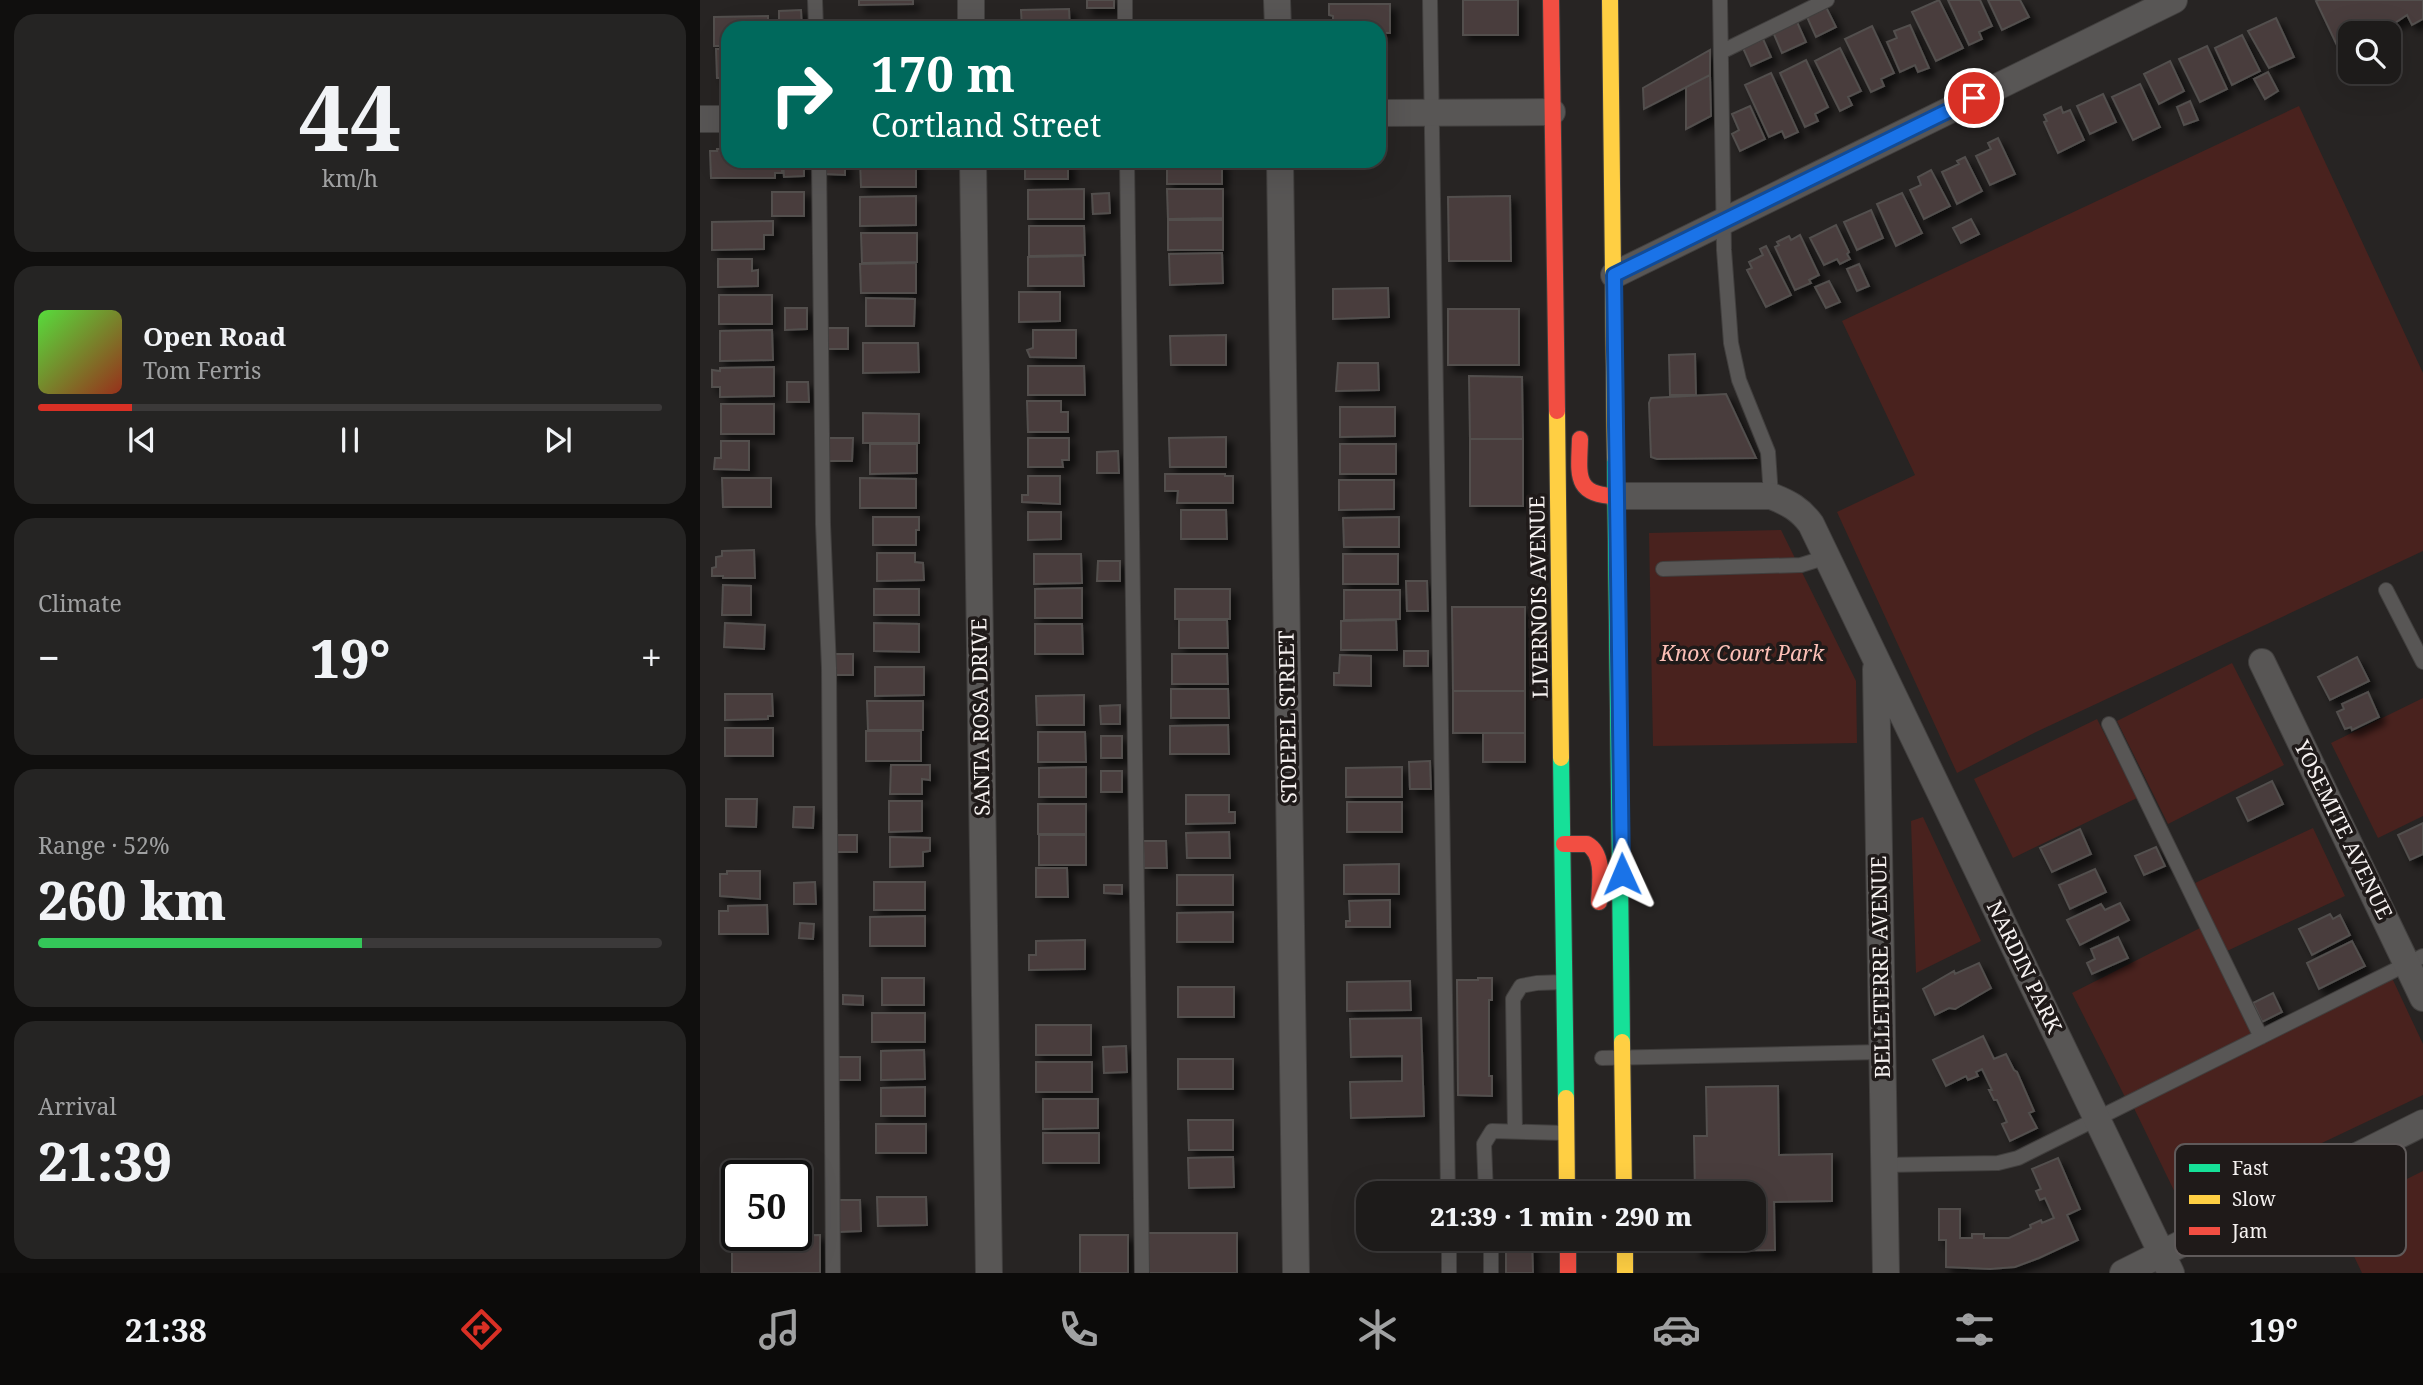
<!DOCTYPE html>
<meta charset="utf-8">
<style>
:root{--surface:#1d1b1a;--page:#252423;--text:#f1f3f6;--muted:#a0a1a2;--line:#3b3939;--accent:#d93025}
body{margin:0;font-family:"Noto Serif",serif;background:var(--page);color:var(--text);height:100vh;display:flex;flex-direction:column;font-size:26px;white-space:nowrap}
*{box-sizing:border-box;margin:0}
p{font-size:23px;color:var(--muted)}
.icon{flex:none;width:38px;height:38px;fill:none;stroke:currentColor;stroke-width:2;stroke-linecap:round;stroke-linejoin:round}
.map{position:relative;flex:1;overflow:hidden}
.details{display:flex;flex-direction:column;gap:14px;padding:14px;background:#100f0e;width:700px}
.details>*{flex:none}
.top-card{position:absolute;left:21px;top:21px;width:665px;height:147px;border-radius:21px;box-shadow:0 7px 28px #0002,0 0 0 2px var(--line);background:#00695c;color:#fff;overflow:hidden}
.fabs{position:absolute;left:1638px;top:21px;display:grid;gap:14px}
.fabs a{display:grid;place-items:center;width:63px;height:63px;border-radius:14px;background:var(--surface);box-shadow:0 7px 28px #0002,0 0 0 2px var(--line);font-size:35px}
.speed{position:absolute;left:21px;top:1160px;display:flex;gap:14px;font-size:35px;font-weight:700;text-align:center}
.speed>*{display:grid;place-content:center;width:91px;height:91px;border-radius:50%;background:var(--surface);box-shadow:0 7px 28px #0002,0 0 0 2px var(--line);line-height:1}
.speed .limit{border:4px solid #111;border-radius:10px;background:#fff;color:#111}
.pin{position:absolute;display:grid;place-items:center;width:60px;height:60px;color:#fff;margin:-30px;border:4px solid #fff;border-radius:50%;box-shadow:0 2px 7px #0007}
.me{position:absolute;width:77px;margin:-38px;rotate:359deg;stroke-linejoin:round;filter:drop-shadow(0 0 5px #0008)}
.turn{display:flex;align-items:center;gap:24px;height:147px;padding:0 35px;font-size:32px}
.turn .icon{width:91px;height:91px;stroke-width:2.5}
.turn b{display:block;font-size:49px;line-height:60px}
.big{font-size:52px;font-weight:800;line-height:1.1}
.details .tile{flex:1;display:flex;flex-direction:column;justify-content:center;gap:10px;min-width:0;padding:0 24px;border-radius:21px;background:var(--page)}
.details .dial{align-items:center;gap:0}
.dial b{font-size:91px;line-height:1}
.song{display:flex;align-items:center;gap:21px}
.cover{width:84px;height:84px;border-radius:10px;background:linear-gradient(135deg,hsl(110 70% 55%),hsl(10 70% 35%))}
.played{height:7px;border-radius:4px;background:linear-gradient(90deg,var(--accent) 15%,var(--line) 15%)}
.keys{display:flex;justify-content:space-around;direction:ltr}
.heat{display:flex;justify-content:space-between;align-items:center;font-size:38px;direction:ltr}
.charge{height:10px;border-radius:5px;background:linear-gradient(90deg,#34c759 52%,var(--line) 0)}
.trip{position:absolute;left:656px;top:1181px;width:410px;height:70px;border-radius:21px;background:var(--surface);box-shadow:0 7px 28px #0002,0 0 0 2px var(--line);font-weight:800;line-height:70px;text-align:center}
.dock{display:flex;height:112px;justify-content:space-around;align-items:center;background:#0c0b0a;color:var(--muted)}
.dock .icon{width:49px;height:49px}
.dock .on{color:var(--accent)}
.dock b{font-size:32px;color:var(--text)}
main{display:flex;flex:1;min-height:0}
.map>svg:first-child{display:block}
.green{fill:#49221e}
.building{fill:#4a3d3c;stroke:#524f4e;stroke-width:2;filter:url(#shadow)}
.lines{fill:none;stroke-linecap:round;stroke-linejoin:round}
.lane-casing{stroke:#413f3e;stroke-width:16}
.street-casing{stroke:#413f3e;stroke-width:28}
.fast-casing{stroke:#413f3e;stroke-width:18}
.slow-casing{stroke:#413f3e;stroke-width:18}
.jam-casing{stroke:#413f3e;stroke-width:18}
.lane{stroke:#585655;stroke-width:14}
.street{stroke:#585655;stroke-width:26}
.fast{stroke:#16e098;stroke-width:16}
.slow{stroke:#ffcf43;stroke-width:16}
.jam{stroke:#f24e42;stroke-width:16}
.route-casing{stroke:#114b97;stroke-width:18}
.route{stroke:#1a73e8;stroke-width:12}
.labels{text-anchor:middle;stroke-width:7;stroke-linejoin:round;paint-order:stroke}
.street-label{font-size:21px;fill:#f5f1f0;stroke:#1f1a19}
.park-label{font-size:21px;font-style:italic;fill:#fdc0b7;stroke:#1f1a19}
.key{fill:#1f1a19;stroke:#5f5a5a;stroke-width:2}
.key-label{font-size:19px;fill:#f5f1f0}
</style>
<main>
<section class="details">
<div class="tile dial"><b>44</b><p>km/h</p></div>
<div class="tile">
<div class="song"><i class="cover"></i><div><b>Open Road</b><p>Tom Ferris</p></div></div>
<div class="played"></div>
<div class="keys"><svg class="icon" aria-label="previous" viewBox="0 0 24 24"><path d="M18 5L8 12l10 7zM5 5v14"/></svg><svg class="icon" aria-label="pause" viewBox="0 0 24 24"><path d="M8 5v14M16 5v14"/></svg><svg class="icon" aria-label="next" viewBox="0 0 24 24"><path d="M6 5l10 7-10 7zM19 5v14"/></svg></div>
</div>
<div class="tile"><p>Climate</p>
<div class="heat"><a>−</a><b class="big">19°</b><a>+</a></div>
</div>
<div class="tile"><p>Range · 52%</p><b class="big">260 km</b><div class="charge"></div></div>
<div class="tile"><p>Arrival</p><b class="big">21:39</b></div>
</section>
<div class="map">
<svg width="1723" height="1273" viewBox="0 0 1723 1273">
<defs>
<filter id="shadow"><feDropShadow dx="6" dy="6" stdDeviation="3.5" flood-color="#0009"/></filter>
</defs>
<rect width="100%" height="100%" fill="#272423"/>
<!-- green -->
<path class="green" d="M1599,106L1723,373V551L1336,732L1257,773L1137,512L1215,475L1142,321Z
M1081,530L1156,681L1157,743L953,746L949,533Z
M1532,663L1584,765L1468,824L1417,721Z
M1723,698V816L1678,838L1631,743Z
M1397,719L1437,798L1313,858L1274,779Z
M1223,817L1281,941L1216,973L1211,821Z
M1613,828L1645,896L1527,951L1495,883Z
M1500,928L1553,1033L1425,1097L1372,993Z
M1692,978L1723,1044V1095L1483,1209L1431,1102Z
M1723,1171V1273H1662L1634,1215Z"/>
<!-- building -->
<path class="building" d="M159,0H213V4L159,5Z
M387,0H414V8H387Z
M763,0H818V35H763Z
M1239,0L1263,48L1236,61L1212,12Z
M1248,0H1280L1292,26L1279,32L1282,39L1269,45Z
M1288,0H1320L1329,17L1302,30Z
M1619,0H1723V19L1712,25L1707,15L1689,27L1670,33H1650V55L1643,58L1616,1Z
M629,4H690V33H679V28H629V22H633V16L629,15Z
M1126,7L1136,27L1116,37L1107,17Z
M369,9L370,28H322L321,10Z
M101,10L102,28H79V11Z
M68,16V28H28V46H14V17Z
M1576,18L1594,57L1569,68L1548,31Z
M1097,22L1106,42L1082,53L1073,32Z
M1210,25L1229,68L1218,72L1215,65L1200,72L1187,42L1197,38L1194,31Z
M1172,26L1194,73L1181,79L1184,86L1171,92L1145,39Z
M1542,35L1560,71L1532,85L1515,48Z
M1063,39L1071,57L1051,66L1043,48Z
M1507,46L1527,89L1500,102L1479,59Z
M1140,48L1161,91L1148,97L1152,105L1140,111L1115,61Z
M16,49H28V78H17Z
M1010,50V75L944,109L943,88Z
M1106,60L1128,107L1115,114L1118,121L1105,127L1080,73Z
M1470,61L1484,91L1459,104L1444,74Z
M1568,72L1578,91L1565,99L1554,79Z
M1071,73L1098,132L1085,138L1082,131L1069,137L1045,85Z
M1010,75L1011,116L986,129V87Z
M1440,84L1460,127L1433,140L1412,97Z
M1403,94L1416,122L1390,134L1377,106Z
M1490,101L1498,120L1484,125L1477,107Z
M1050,106L1065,139L1040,151L1032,134L1039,130L1032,114Z
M1361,107L1363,113L1370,110L1384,140L1358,153L1344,122L1347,121L1344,115Z
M1298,138L1315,174L1290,185L1276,156L1291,149L1288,143Z
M17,149H28V161H82V173H75V178H11L10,151H17Z
M1265,157L1282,191L1257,204L1242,172L1259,164L1257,161Z
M83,161H104V176L84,177Z
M124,161H145V175L124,174Z
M160,161H216V187H161Z
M325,161H368V179H325Z
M467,161H522V184H467Z
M1231,170L1250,206L1224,219L1210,190L1221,185L1218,177Z
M384,189V219H328V190Z
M467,189H523V218L468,219Z
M72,192H104V216H72Z
M409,193L410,213L393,214L392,194Z
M1202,193L1222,233L1196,246L1177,204Z
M216,196V225L160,226V197Z
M810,196L811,261H749L748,197Z
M1171,210L1183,238L1157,250L1144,222Z
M1271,219L1279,234L1261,243L1253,228Z
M468,220H523V250H468Z
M73,221V235H64V249L12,250V222Z
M1136,225L1149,252L1147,254L1150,259L1140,264L1137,259L1124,265L1110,238Z
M329,226H384L385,255L329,256Z
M161,233H217V262L162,263Z
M1100,235L1119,275L1109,280L1111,283L1095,290L1075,247L1079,245L1077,242L1089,236L1091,240Z
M1066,246L1091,295L1066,307L1047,270L1052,268L1049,262L1063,255L1060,249Z
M522,253L523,283L470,285L469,254Z
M383,256L384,286H328V257Z
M18,259H52V271L58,270V286L18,287Z
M216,263V293H161L160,264Z
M1159,264L1169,286L1157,291L1147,269Z
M1129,281L1140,302L1126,308L1115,287Z
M688,288L689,317L633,319V289Z
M319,292H360V321L319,322Z
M19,295H72V324H19Z
M166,298L215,299L214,326H166Z
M85,308H107V329L85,330Z
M748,309H819V365H748Z
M127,328H148V349H127Z
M72,330L73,360L20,361V331Z
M333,330H376V358L330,357L327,350L333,348Z
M526,335V365H471L470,336Z
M163,343H218L219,372L163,373Z
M995,354L996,395H970L969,355Z
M638,363H678L679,390L636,391Z
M328,366H384L385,395H328Z
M74,367V396L20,397V387H12V370L20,371V368Z
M769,376L822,377L823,439H770Z
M87,382H108L109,402H87Z
M1026,394L1056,458L957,459L951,457L949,403L951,398Z
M327,401H361V412H368V432H328Z
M21,404H74V434H21Z
M640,407H695V436L640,437Z
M163,413L219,414V443H163Z
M526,437V467H470L469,438Z
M128,438H153L152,461H128Z
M328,438H369V460H362L363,467H328Z
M770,439H823V506H770Z
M21,441H49V470L14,469L15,458H21Z
M170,444H217V473L170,474Z
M640,444H696V474H640Z
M418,451L419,473H397V452Z
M465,474H525V476H533V503H477L478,491H465Z
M328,476H360V504L322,502V495H328Z
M22,478H71V507H23Z
M160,478L216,479V508H160Z
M639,480H694V509L639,510Z
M481,510H526L527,539H481Z
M328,512H361V539L328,540Z
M173,517H219V530H216V545H173Z
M699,517V547H644L643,518Z
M54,550L55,578H23V576H12V568L16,567V557L22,556V551Z
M177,553H215V562L223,563L224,580L177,581Z
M334,554H381L382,583L334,584Z
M643,554H698V584H643Z
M398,561H420V581H397Z
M706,581H727L728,611H707Z
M23,585L51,586V615H22Z
M382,588V618H335V589Z
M174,589H219V615H174Z
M475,589H530V619H475Z
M644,590H700V619L644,620Z
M752,607H825V691H753Z
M479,620H527L528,648H479Z
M696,620L697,650H641V621Z
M25,623L65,625L64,649L24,647Z
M174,623L219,624V652L174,651Z
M335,624H382L383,654H335Z
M704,651H728V666H704Z
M132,654H153V675H132Z
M472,654H527L528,684H472Z
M640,655L671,656V686L634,685V673H639Z
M1657,657L1669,681L1630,700L1618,677Z
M175,667H224V695L175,696Z
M471,689H528L529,718H471Z
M753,691H825V733H753Z
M1668,692L1679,717L1652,730L1651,727L1645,729L1637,712L1644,709L1642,704Z
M25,694H72L73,716H68V719L25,720Z
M384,695V725H337L336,696Z
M167,701H223V730H168Z
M420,705V724H401L400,706Z
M528,725L529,754H470V726Z
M25,728H73V756H25Z
M166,731H221V761H166Z
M338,732H385L386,762H338Z
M783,733H825V762H783Z
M401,736H422V758H401Z
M730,761L731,789H710L709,762Z
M191,765H230V780L222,779V794H190Z
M386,767V797H339V768Z
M702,767V797H646V768Z
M401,771H422V792H401Z
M1572,781L1583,804L1548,821L1537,798Z
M486,795H529V812H535V823L486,824Z
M26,799H57L56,827L26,826Z
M189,801H222V831L189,832Z
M647,802H702V832H647Z
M338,804H386V834H338Z
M94,807H114L113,828L93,827Z
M1723,823V854L1710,860L1698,835Z
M1380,829L1391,854L1352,872L1340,848Z
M529,832L530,858H487L486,833Z
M136,835H157V852H136Z
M339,835H386V865H339Z
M190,837L230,838V851L223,852V866L190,867Z
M443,841H466L467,868H444Z
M1456,847L1465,866L1444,875L1435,856Z
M699,864V894H644V865Z
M336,868H367L368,897H336Z
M1395,869L1406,892L1370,909L1359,885Z
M27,871H60V899L20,896V874H27Z
M477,875H533V905H477Z
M115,882L116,904H94V883Z
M174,882H225V910H174Z
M404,885H422V894L404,893Z
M690,900V927H646V921H650L649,901Z
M1420,903L1429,920L1380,945L1367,920L1401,904L1405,910Z
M67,905L68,934H19V911H28V906Z
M533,912V942H477V913Z
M1630,914L1633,919L1640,915L1650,935L1612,955L1599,929Z
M225,916V946H170V917Z
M100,923L114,924L113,939L99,938Z
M1418,937L1428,958L1392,974L1387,963L1395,959L1391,949Z
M385,940V969L329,970V955H336V941Z
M1652,941L1665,966L1619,989L1607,963Z
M1279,963L1291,988L1255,1009L1249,1008L1235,1015L1223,989L1254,971L1255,974Z
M182,978H224V1005H182Z
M778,978H792V1000H789V1076H792V1096L758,1095L757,980H778Z
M710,981L711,1010L647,1011V982Z
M478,987H534V1017H478Z
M1573,993L1582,1012L1562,1022L1553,1003Z
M143,995L163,996V1005L143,1004Z
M172,1013H225V1042H172Z
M721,1018L724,1116L651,1118L650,1082L702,1081V1056L651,1057L650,1019Z
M336,1025H391V1055H336Z
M1283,1036L1294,1059L1306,1054L1314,1070L1317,1072L1334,1111L1329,1113L1337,1128L1310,1141L1302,1124L1307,1122L1297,1100H1294L1289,1090H1292L1282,1069L1276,1072L1278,1076L1268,1080L1266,1076L1246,1086L1233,1060Z
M426,1046L427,1072L404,1073L403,1047Z
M224,1050L225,1079L181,1080V1051Z
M136,1057H160V1080H136Z
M478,1059H533V1089H478Z
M336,1062H392V1092H336Z
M1078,1086L1079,1155L1132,1154V1201L1074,1202L1075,1250L996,1251V1239H1054V1194H995L994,1136H1007L1006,1087Z
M225,1087V1116H181V1088Z
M343,1099H398V1128L343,1129Z
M488,1120H533V1150H489Z
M176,1124H226V1153H176Z
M343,1133H399V1163H343Z
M533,1157L534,1187L489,1188L488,1158Z
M1358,1158L1380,1209L1367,1215L1378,1240L1339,1258L1315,1267L1290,1269L1246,1267V1240H1239V1209H1260V1238H1272V1234H1284V1238H1309L1331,1228L1330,1225L1341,1220L1342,1223L1354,1218L1345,1198L1340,1200L1336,1191L1341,1189L1332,1169Z
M177,1197H226L227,1225L178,1226Z
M138,1200H160L161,1231L139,1232Z
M448,1233H537V1273H448Z
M120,1235V1273H32V1236Z
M380,1235H428V1273H380Z
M806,1239H832L833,1273H806Z"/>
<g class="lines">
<!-- lane casing -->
<g class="lane-casing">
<path id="lane" d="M115,0L116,28
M425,0V28
M730,0L748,1194
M1020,0L1024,250L1031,343L1039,380L1068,452L1071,496
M1021,52L1127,0
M119,161L123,524L129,668L133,1273
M427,161L442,1273
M963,569L1101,565L1127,557
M1686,590L1723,662
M1409,724L1561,1037
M902,1058L1182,1052
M815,1131L813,999L821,986L837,983L865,982
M1184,1165L1298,1163L1318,1158L1723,956
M786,1194L784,1144L792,1131L865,1133
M749,1239V1273
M791,1273V1239"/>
</g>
<!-- street casing -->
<g class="street-casing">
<path id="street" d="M271,0V28
M577,0L578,28
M679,113L852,112
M0,119H28
M273,161L289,1273
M580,161L596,1273
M914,275L1474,0
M917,496H1071C1089,503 1100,509 1111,524L1471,1273
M1562,662L1723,998
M1176,669L1186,1273
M1423,1273L1723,1123"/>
</g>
<!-- fast casing -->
<g class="fast-casing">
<path id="fast" d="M915,458L922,1042
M861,758L866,1098"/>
</g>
<!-- slow casing -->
<g class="slow-casing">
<path id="slow" d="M910,0L915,458
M857,411L861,758
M922,1042L924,1194
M866,1098L867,1194
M925,1239V1273"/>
</g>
<!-- jam casing -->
<g class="jam-casing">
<path id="jam" d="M851,0L857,411
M880,439C879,474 873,496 917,496
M864,844H887C905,854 900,884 899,902
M868,1239V1273"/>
</g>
<!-- lane -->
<use href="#lane" class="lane"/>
<!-- street -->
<use href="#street" class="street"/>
<!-- fast -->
<use href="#fast" class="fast"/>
<!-- slow -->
<use href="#slow" class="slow"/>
<!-- jam -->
<use href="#jam" class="jam"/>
</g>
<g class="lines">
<!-- route casing -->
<g class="route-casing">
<path id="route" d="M922,874L914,275L1274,98"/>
</g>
<!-- route -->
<use href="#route" class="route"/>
</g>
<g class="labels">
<!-- street labels -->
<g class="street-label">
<text transform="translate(839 597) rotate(-91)" y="7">LIVERNOIS AVENUE</text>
<text transform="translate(281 717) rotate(-91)" y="7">SANTA ROSA DRIVE</text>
<text transform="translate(588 717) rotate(-91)" y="7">STOEPEL STREET</text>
<text transform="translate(1643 830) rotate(64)" y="7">YOSEMITE AVENUE</text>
<text transform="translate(1181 967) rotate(-91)" y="7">BELLETERRE AVENUE</text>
<text transform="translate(1324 967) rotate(64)" y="7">NARDIN PARK</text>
</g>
<!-- park labels -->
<g class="park-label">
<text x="1042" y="661">Knox Court Park</text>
</g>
</g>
<!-- legend -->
<rect x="1475" y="1144" width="231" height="112" rx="10" class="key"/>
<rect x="1489" y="1164" width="31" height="8" fill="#16e098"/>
<rect x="1489" y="1195" width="31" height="9" fill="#ffcf43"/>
<rect x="1489" y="1227" width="31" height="8" fill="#f24e42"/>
<g class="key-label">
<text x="1532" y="1175">Fast</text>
<text x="1532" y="1206">Slow</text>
<text x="1532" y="1238">Jam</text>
</g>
</svg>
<div class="fabs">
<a><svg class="icon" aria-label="search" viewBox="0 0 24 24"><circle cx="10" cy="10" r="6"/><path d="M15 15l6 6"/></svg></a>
</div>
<div class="speed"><div class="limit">50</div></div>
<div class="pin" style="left:1274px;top:98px;background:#d93025"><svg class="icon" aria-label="arrive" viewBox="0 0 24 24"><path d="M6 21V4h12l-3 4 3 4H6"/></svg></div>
<svg class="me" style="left:922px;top:874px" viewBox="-20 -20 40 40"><path d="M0-17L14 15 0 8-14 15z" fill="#1a73e8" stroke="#fff" stroke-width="4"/></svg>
<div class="trip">21:39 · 1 min · 290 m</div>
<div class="top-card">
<div class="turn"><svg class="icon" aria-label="right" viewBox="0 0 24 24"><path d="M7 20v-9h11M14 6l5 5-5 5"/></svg><div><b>170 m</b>Cortland Street</div></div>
</div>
</div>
</main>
<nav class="dock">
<b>21:38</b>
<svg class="icon on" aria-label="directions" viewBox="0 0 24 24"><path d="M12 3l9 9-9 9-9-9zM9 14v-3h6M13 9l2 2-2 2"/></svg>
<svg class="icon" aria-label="music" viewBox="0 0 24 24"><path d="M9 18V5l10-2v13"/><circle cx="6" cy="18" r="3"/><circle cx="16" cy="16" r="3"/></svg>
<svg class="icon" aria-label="phone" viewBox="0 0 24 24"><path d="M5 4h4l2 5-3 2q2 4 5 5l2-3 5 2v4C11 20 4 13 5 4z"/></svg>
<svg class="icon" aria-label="climate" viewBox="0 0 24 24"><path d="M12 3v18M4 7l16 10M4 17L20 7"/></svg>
<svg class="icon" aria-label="car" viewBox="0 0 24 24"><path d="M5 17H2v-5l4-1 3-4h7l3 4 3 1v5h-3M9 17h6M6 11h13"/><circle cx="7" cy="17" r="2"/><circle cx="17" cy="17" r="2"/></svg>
<svg class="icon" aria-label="filters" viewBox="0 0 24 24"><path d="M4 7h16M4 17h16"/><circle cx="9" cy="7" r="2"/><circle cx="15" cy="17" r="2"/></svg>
<b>19°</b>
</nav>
